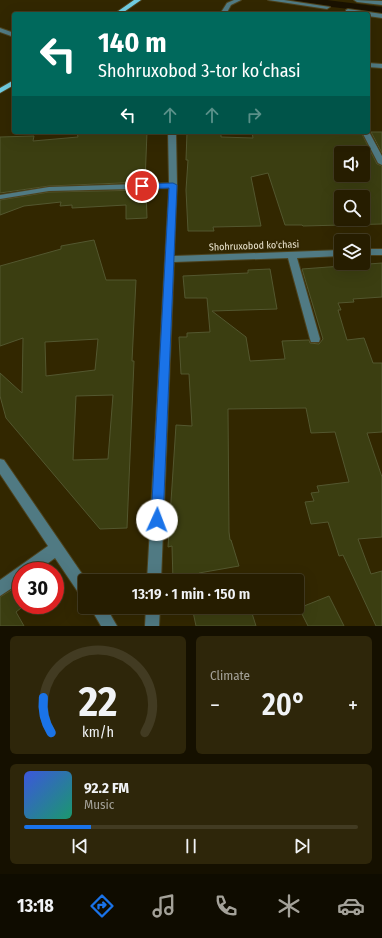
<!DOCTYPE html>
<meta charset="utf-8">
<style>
:root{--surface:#261d00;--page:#2e260a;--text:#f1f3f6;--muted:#a4a299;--line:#423b22;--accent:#1a73e8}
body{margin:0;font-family:"Fira Sans Condensed",sans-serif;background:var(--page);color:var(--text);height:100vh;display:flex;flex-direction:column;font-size:15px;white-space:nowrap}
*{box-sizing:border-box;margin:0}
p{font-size:13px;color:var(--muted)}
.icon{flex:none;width:22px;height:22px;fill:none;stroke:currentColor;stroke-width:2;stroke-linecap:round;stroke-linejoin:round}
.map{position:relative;height:626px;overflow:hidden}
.drawer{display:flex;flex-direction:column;gap:10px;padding:10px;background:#151000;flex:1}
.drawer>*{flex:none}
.banner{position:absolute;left:12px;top:12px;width:358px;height:122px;border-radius:4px;box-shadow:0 4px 16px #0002,0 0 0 1px var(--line);background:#00695c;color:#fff;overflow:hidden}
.controls{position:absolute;left:334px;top:146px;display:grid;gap:8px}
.controls a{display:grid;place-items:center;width:36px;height:36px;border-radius:4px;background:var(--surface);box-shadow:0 4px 16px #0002,0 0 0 1px var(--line);font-size:20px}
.speed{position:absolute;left:12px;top:562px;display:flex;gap:8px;font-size:20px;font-weight:700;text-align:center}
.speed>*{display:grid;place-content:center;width:52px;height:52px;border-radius:50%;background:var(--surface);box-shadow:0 4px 16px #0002,0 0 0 1px var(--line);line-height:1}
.speed .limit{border:6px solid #d22;background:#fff;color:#111}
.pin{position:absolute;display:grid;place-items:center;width:34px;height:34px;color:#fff;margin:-17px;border:2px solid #fff;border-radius:50%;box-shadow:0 1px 4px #0007}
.me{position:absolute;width:44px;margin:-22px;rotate:2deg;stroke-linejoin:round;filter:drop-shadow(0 0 3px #0008)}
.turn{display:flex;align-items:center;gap:14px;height:84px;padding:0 20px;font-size:18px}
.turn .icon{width:52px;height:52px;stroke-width:2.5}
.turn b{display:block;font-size:28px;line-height:34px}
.lanes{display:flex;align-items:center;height:38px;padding:0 20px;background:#0003;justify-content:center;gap:20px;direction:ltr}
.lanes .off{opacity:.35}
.big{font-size:30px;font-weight:600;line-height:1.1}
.drawer .tile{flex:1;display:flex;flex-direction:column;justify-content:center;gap:6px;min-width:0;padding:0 14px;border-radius:6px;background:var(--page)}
.drawer .dial{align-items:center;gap:0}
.dial svg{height:104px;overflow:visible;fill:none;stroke:var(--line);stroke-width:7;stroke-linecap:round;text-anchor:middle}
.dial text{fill:var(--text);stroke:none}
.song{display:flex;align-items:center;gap:12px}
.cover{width:48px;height:48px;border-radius:6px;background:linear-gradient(135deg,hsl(230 70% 55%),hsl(160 70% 35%))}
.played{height:4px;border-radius:2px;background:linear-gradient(90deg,var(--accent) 20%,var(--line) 20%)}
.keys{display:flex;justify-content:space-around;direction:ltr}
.heat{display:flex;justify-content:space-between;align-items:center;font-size:22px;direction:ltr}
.drawer .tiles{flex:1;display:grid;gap:10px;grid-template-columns:1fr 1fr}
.tile:last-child{grid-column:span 2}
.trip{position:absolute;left:78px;top:574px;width:226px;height:40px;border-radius:4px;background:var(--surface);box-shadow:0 4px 16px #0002,0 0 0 1px var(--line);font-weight:600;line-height:40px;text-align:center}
.dock{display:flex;height:64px;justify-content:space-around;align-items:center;background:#0f0c00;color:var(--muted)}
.dock .icon{width:28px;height:28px}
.dock .current{color:var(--accent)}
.dock b{font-size:18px;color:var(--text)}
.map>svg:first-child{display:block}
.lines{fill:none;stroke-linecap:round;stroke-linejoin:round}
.canal{fill:#1a1200;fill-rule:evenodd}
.building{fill:#3b3e11;stroke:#53572f;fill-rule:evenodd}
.minor-casing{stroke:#4c421d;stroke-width:2}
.major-casing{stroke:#4c421d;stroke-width:2}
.minor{fill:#507a83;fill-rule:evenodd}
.major{fill:#70cde1;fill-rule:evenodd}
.route{fill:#1a73e8;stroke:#114b97}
.labels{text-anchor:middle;stroke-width:4;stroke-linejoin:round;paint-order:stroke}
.street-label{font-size:10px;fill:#ebe5cf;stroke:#322700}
</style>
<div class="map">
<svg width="382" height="626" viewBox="0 0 382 626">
<rect width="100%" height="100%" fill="#322700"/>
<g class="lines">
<!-- canal -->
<path class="canal" d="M293,0H327L382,7V13L299,3Z"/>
</g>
<!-- building -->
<path class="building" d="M77,132H147L145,182L49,186L0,193V137L34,136L33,141L78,137Z
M187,132H221V137L253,138L252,132H361L377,164L382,166V224L303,226L302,225H285L268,173L251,177L261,226L213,227L214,231H188L186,190L188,160H186ZM341,153H363V175H341ZM341,197H363V219H341Z
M371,132H382V153Z
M146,190L147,218L126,219V205L72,208V205L60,206L61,202L24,206L0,215V200L49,192Z
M94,240L106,280H136L132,361H134L127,528L100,529L6,418L0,396V373L22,393L23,338L0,346V266L61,249V246ZM98,339L95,370L46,376L45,342ZM113,395L108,459L73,460L76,396Z
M382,263V297L353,299L354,302L338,303L341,310H338L347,340L364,338L373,363H382V432L367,433L382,477V537L358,539L371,574L382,571V626H376L343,555L339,556L328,522L311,524L305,502L314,501L311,493L319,492L317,486L349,482L335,432L311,433L306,408L228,409L229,532L230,540H231L239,566L199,573L201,581H173L172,546L168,547L176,425L192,426L189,374H181L179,337H187V333L210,332L207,298H185L183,276L248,273V270L270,269L277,309L212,311L246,337L250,361L285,359L282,341L309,340L310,343L319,344L323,339L302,269Z
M21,584V608L16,612L24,626H0V597Z
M329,596L344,626H308L299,608Z
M192,607H250L256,626H196Z"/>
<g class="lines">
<!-- minor casing -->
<g class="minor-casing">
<path id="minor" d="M234,0H241L231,5L226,14H220L227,3Z
M268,0H284L330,7L327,9Z
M354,0L382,1V5L357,2Z
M348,9L382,14V18L368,16V14L346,12V10Z
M0,28L14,33V37L0,32Z
M368,63L382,64V68L368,67Z
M368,130L382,156V165L378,163L362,132H368Z
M168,132H176L177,185L174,256L341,250V256L297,258L320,339L319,342H311L310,339L288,258L174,262L161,581H147L169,188L49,191L0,199V195L49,187L169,183Z
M363,249H382V255H363Z
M0,459L4,460L87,581H85V597L80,595L55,558L37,571H21V582L0,596V580L48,546L0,474Z
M90,607H106L117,626H101Z
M146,607H160L159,626H145Z"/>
</g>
<!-- major casing -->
<g class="major-casing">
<path id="major" d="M134,0H141L121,14H114Z
M14,80V85L0,93V88Z"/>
</g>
<!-- minor -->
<use href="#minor" class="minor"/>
<!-- major -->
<use href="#major" class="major"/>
</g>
<!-- route -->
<path class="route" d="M173,183L177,185L163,520L161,524L157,525L153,524L151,520L169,188L142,189L138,186L142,184Z"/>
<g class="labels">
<!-- street labels -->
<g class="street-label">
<text transform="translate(254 245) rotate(-2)" y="4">Shohruxobod ko'chasi</text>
</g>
</g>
</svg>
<div class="controls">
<a><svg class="icon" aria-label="sound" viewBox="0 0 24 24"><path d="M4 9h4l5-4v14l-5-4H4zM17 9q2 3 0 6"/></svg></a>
<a><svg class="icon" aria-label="search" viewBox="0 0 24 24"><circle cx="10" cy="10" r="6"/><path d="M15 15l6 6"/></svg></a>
<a><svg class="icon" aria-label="layers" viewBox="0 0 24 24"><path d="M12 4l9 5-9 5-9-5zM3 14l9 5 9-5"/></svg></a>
</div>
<div class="speed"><div class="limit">30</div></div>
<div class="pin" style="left:142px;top:186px;background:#d93025"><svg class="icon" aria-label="arrive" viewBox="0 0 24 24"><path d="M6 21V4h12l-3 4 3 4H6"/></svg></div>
<svg class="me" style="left:157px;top:520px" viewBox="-20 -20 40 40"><circle r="19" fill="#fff"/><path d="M0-13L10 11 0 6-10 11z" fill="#1a73e8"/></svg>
<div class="trip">13:19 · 1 min · 150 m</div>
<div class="banner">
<div class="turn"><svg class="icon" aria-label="left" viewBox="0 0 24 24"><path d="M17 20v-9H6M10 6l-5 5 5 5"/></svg><div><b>140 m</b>Shohruxobod 3-tor koʻchasi</div></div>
<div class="lanes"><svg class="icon" aria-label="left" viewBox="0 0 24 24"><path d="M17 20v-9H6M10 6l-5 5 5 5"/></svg><svg class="icon off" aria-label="ahead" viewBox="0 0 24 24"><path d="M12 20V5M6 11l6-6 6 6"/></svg><svg class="icon off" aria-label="ahead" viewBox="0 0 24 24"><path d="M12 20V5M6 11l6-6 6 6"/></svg><svg class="icon off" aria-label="right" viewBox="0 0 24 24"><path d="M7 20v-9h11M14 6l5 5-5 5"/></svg></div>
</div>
</div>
<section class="drawer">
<div class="tiles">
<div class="tile dial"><svg viewBox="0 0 100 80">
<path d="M14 69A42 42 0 1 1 86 69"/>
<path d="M14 69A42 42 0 0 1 8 42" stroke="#1a73e8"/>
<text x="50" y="56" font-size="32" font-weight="700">22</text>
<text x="50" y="72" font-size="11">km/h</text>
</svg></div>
<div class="tile"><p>Climate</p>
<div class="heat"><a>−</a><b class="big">20°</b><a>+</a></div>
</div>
<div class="tile">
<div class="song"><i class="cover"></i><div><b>92.2 FM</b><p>Music</p></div></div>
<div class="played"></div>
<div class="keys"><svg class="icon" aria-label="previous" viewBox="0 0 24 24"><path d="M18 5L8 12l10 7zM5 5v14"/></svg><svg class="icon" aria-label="pause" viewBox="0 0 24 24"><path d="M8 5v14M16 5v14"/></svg><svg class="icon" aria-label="next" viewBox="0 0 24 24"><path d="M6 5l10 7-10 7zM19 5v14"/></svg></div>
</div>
</div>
</section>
<nav class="dock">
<b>13:18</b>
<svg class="icon current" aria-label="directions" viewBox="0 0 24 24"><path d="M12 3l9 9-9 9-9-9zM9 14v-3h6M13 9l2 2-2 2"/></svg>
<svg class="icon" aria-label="music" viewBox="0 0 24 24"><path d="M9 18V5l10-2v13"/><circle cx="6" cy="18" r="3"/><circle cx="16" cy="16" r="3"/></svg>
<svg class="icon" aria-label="phone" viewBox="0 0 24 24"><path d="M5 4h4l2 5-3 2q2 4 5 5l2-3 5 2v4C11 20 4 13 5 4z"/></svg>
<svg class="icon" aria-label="climate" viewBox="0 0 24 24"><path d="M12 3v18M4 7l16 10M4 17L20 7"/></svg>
<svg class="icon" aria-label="car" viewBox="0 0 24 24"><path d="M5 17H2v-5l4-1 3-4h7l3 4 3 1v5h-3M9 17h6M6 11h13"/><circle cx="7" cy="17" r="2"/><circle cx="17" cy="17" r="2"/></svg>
</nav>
